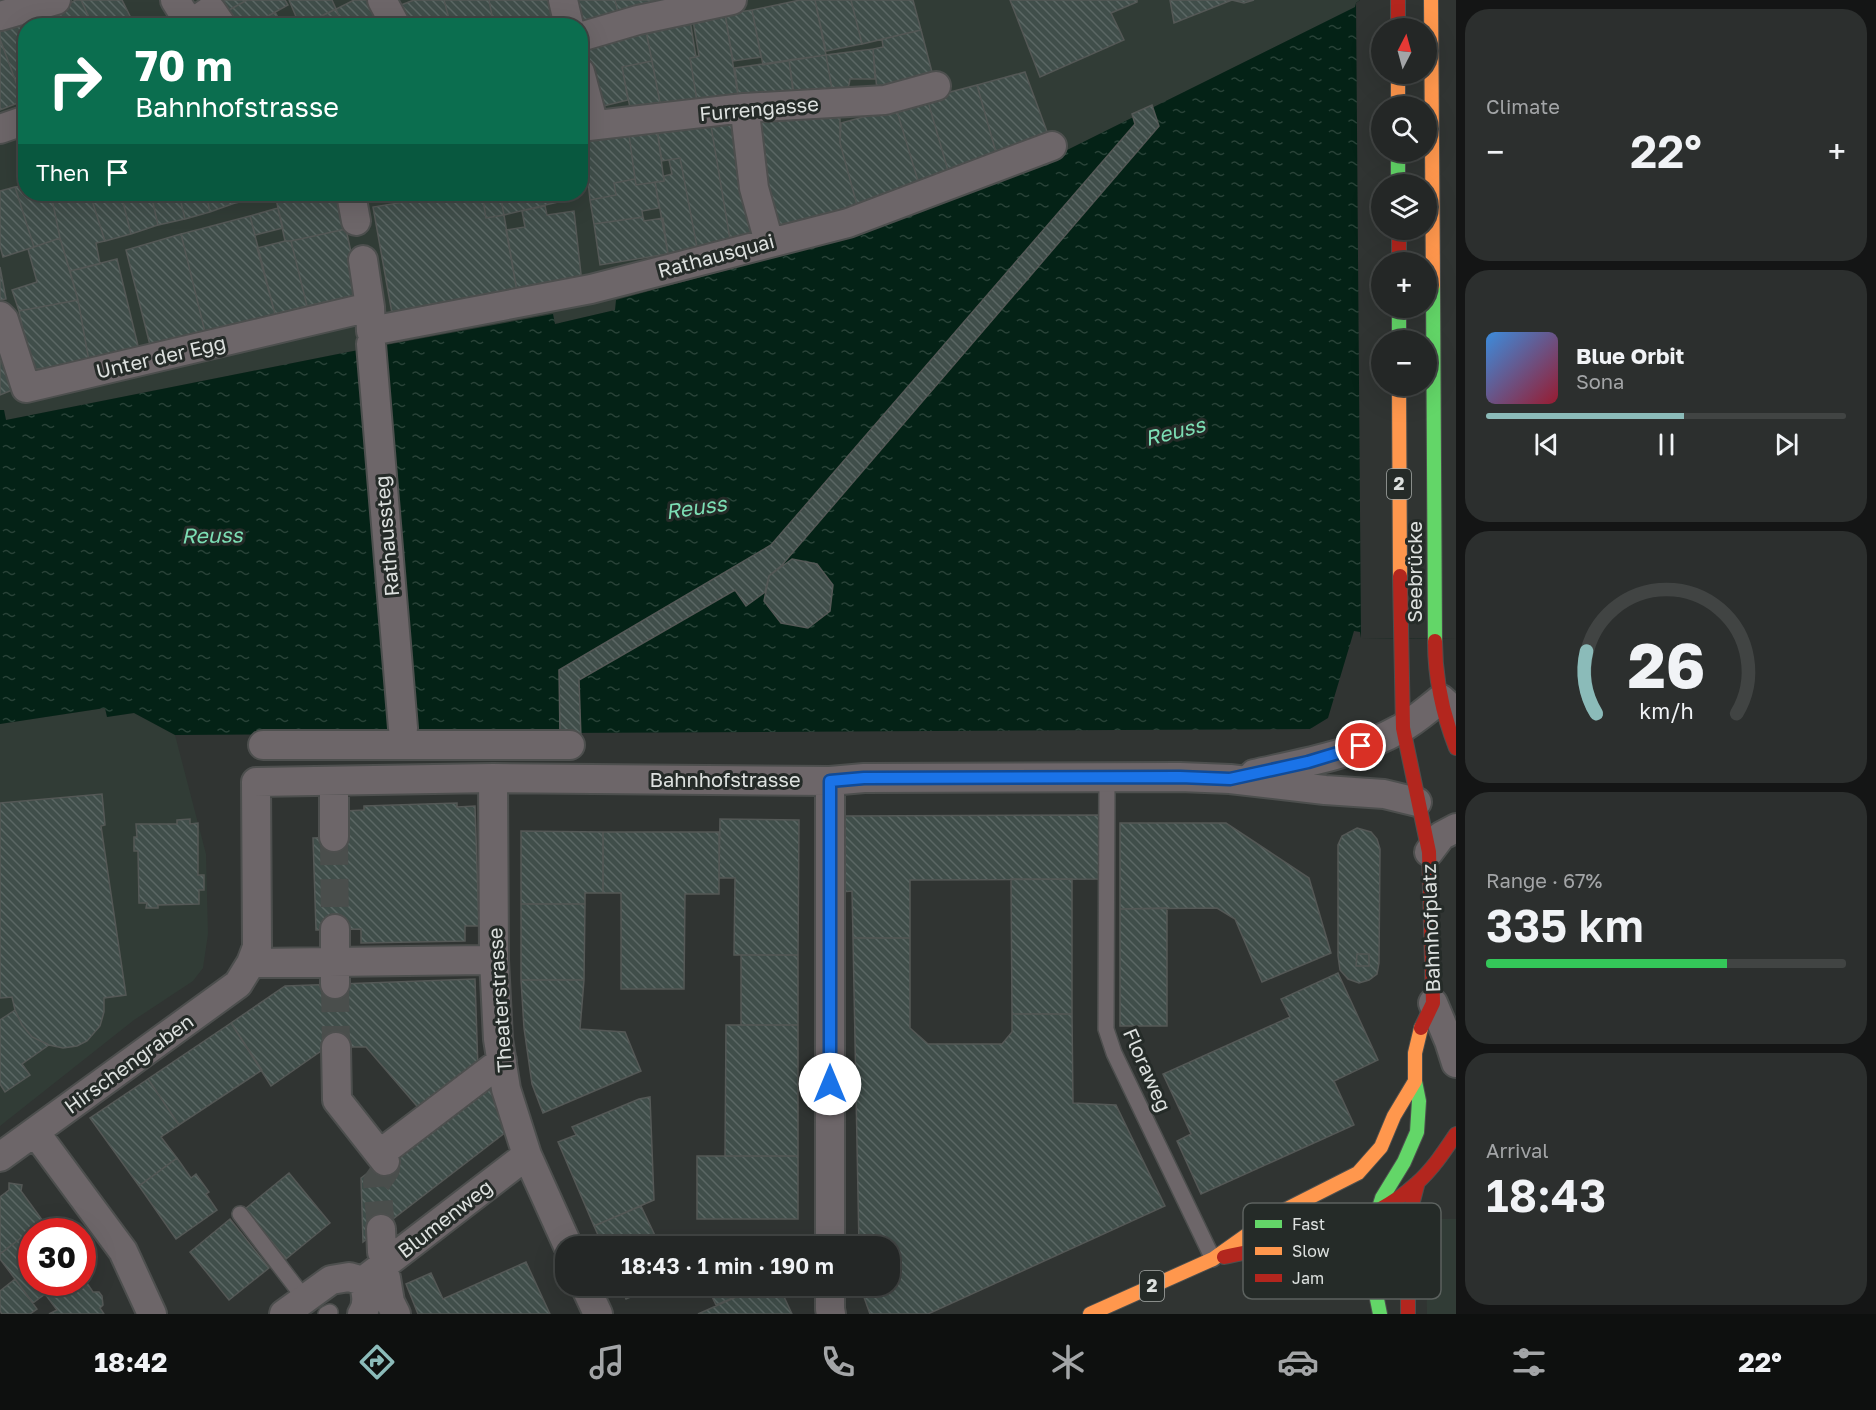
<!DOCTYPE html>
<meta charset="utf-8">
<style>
:root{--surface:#242726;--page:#2c2f2e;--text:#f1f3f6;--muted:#a3a5a7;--line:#414443;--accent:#8bbbb9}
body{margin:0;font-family:"Golos Text",sans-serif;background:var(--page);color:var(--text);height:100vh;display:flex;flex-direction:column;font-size:22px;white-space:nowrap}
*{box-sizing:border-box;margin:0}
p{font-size:20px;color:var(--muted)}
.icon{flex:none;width:33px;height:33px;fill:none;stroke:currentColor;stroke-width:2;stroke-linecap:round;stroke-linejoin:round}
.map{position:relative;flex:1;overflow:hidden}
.side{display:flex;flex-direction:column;gap:9px;padding:9px;background:#141515;width:420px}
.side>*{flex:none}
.hud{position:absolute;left:18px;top:18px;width:570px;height:183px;border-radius:24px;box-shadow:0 6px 24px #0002,0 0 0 2px var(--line);background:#0b6e4f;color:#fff;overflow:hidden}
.needle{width:39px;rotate:6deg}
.fabs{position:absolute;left:1371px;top:18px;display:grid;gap:12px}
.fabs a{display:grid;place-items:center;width:66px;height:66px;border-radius:50%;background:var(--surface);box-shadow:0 6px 24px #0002,0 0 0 2px var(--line);font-size:30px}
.speed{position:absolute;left:18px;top:1218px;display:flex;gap:12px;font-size:30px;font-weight:700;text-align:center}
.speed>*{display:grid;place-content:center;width:78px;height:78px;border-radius:50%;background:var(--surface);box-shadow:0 6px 24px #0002,0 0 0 2px var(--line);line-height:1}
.speed .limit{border:9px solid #d22;background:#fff;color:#111}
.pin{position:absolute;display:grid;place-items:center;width:51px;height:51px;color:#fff;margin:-26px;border:3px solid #fff;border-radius:50%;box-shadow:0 2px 6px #0007}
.me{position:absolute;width:66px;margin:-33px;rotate:0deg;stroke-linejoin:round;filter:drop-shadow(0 0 4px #0008)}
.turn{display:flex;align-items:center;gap:21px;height:126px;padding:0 18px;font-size:27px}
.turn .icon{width:78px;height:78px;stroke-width:2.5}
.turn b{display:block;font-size:42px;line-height:51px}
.then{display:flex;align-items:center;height:57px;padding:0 18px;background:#0003;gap:12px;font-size:22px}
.big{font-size:45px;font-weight:600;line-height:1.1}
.side .tile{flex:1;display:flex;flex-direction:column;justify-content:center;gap:9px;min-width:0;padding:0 21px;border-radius:24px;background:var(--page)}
.side .dial{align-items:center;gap:0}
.dial svg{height:156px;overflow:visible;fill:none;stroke:var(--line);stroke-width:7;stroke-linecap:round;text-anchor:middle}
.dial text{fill:var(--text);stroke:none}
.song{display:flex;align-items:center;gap:18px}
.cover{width:72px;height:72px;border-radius:9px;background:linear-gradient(135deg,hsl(210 70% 55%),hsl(350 70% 35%))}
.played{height:6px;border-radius:3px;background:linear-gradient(90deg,var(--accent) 55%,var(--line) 55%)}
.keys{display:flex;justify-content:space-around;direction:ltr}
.heat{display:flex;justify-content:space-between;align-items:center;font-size:33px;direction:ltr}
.charge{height:9px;border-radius:4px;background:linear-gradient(90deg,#34c759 67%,var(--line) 0)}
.trip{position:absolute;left:555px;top:1236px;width:345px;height:60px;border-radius:24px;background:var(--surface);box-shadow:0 6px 24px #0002,0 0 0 2px var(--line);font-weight:600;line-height:60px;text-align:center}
.dock{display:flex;height:96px;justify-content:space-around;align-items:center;background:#0e100f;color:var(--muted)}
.dock .icon{width:42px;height:42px}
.dock .current{color:var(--accent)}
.dock b{font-size:27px;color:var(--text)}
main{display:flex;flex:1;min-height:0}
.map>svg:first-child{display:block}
.built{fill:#313c36;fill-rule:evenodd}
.water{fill:url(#water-ripples);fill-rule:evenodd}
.pier{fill:#303432;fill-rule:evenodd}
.building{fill:url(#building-back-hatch);stroke:#545856;stroke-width:1.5}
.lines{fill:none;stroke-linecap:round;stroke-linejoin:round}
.street-tunnel{stroke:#4a4e4c;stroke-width:28;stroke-dasharray:28 14;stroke-linecap:butt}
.lane-casing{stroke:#4d4f4e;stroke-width:18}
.street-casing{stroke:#4d4f4e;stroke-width:32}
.fast-casing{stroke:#4d4f4e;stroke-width:16}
.slow-casing{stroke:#4d4f4e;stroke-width:16}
.jam-casing{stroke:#4d4f4e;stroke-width:16}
.lane{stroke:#6d6669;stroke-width:15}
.street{stroke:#6d6669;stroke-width:28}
.fast{stroke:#63d668;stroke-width:14}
.slow{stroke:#ff974d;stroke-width:14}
.jam{stroke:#b3261e;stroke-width:14}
.route-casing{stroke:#114b97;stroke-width:15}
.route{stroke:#1a73e8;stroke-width:10}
.labels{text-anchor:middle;stroke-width:6;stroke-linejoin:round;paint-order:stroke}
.shield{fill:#252b28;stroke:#a6aaa8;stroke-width:1.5}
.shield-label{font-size:18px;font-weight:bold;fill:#dde1df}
.street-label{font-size:20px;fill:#dde1df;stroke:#252b28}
.water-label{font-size:21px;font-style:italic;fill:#7cdeb4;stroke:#252b28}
.key{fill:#252b28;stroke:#5c625f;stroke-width:1.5}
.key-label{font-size:16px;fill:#dde1df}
</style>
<main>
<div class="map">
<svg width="1456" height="1314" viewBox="0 0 1456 1314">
<defs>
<pattern id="water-ripples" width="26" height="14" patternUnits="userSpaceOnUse" patternTransform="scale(1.5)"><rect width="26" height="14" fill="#042216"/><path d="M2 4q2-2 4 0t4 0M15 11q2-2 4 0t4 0" fill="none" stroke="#284237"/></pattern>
<pattern id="building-back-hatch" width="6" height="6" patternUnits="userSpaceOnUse" patternTransform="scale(1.5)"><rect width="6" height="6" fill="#404e4a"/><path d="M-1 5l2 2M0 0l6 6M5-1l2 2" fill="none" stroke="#5b6764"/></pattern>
</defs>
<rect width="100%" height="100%" fill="#303432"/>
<!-- built -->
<path class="built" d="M0,0H1360L1356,3V7L1055,156L856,235L617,300L616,310L555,324L553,314L348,352L6,420L4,410H0ZM26,26H580V194H26Z
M105,708L107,717L134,713L175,735L206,854L208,934L203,968L193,981L134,1020L0,1126V724Z
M1425,1219H1456V1314H1427Z"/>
<!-- water -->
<path class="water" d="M1360,0H1456V639L1361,638L1360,632L1354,631L1328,718L1310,729L175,735L134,713L107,717L105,708L0,724V410H4L6,420L348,352L553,314L555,324L615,310L616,300L856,235L1055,156L1355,7L1356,3ZM1382,28H1426V74H1382ZM1382,106H1426V152H1382ZM1382,184H1426V230H1382ZM1382,262H1426V308H1382ZM1382,340H1426V386H1382Z"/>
<!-- pier -->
<path class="pier" d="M1360,0H1456V639L1361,638L1356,3ZM1382,28H1426V74H1382ZM1382,106H1426V152H1382ZM1382,184H1426V230H1382ZM1382,262H1426V308H1382ZM1382,340H1426V386H1382Z"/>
<!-- building -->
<path class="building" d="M76,0H81L93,26H60L53,11Z
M81,0H122L135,26H93Z
M223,0H247L229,10Z
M247,0H285L288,5L250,26H237L229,10Z
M289,0H332L336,9L300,26Z
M354,0H378L390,26H343L336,9Z
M414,0H444L451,26H410L401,5Z
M444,0H489L494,26H451Z
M489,0H555L561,26H494Z
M572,0H615L619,16L577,25Z
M615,0H669L619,16Z
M800,0H815L826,55L763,65L752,10Z
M815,0H851L862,44L826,51Z
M851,0H913L921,30L862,44Z
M1010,0H1137V2L1111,13L1124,40L1040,77Z
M1170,0H1254L1244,3L1232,0L1174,23Z
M336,9L343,26H301Z
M752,10L761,57L733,61L725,14Z
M53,11L60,26H26L24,20Z
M275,12L283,26H250Z
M725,14L739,102L698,107L690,58L699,56L693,20Z
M24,20L26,26V100L23,101L0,39V27Z
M690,20L696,57L690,58L698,107L662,113L646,31Z
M921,30L933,76L877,90L873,49L883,47L882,39Z
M646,31L652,61L622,67L628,100L595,108L580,46Z
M0,39L23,101L0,110Z
M873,49L875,79H850L849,85L843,95H833L826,55Z
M826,55L833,95L794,100L789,60Z
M789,60L794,94L739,102L735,68Z
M652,61L662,113L632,118L622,67Z
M1025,72L1049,137L997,156L977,85Z
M977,85L997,156L949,174L927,98Z
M927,98L949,174L919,184L896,108Z
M1152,105L1159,126L782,565L769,576L765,592L746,606L735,590L579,680L581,737H560L559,670L771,545L1135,124L1132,114Z
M896,108L919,184L857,205L840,143L841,123Z
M840,109V143L857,205L773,230L751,119Z
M741,114L760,230L730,239L710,120Z
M710,120L730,239L697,247L680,158L662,161L657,129Z
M657,129L664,181L636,185L629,135Z
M629,135L635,179L614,183L616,195L590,200L584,141Z
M680,158L697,247L668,254L655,182L664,181V176L672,174L669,160Z
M635,179L636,185L655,182L659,208L642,211L643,217L594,224L590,200L616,195L614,183Z
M26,185V194H51L60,238L34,247L15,187Z
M15,187L34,247L3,257L0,246V191Z
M51,194H90L105,241L96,243L100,264L70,271L60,238Z
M90,194H121L131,234L105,241Z
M121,194H151L158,225L131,234Z
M151,194H179L185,219L158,225Z
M179,194H206L210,212L185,219Z
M206,194H233L235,203L210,212Z
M233,194H261L262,197L235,203Z
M275,194H330L332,201L338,199L346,229L291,241H285Z
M422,194H482L486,218L504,215L518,297L393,319L373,207L423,199Z
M482,194H500L504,215L486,218Z
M500,194H574L575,198L504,215Z
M545,206L547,215L574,211L582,283L518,297L506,230L525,227L522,211Z
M278,208L283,228L255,235L250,216Z
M250,216L275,314L205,332L181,234Z
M643,217L644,221L663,218L668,254L600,265L594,224Z
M346,229L360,294L307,306L291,241Z
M181,234L205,332L150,345L126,250Z
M60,238L78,300L19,311L12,290L37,282L28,249Z
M285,241H291L307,306L275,314L257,248Z
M117,259L139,350L89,361L78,300L70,271Z
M0,267L6,299L0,300Z
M78,300L89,361L31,370L19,311Z
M0,345L17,388L0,395Z
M792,559L817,564L833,585L830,611L808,628L781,623L764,601L769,576Z
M102,794L105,825L101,826L126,995L104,998V1012L100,1026L87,1041L77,1046L63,1048L49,1045L32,1037L22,1025L15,1010L12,997L0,998V803Z
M457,803V807L475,806L479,926H465V941L361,943V929L316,930L313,838L344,837L345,811L364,810V806Z
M1101,815V879L910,880V938H853L852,891L842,892V816Z
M190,819V824L198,823V875H204V890H199V904L158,905V908H146L147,903H139L138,851H134V837H137L136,824H177V820Z
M720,819L799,820L798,955H734L735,878H719Z
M1120,823H1226L1309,878L1331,953L1262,982L1235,919L1217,908L1120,909Z
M1357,828L1371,832L1377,839L1380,849L1379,963L1377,974L1369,980L1359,983L1348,979L1340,970L1338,956V845L1342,836Z
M521,831L603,832V893H585V904H521Z
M603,832H719V894H685L684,989H621V893H603Z
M1011,879H1072V1014H1012Z
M521,904H585L584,980H521Z
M1167,908V1026H1120V909Z
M853,938H910V1028L928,1044H1002L1012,1032V1014H1072L1073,1103L1116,1105L1165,1206L928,1314H870L860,1286H890V1246H859Z
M1357,954H1369V966H1356Z
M741,955H798V1025H741Z
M1338,973L1378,1060L1334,1081L1354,1125L1201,1194L1177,1141L1191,1134L1163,1074L1290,1017L1281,999Z
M475,979L478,1069L422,1112L366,1047H327L271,1086L231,1023L285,986Z
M521,980H584L580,1029L625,1032L641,1071L543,1113L532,1084L524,1028Z
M15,1010L22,1025L32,1037L49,1045L22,1064L30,1075L5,1092L0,1084V1020Z
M231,1023L262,1070L179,1125L148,1079Z
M726,1025H798V1156H725Z
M148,1079L179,1125L161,1137L177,1158L139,1186L90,1118Z
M480,1086L485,1093L490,1088L506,1132L363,1242L361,1178Z
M650,1097L654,1200L594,1226L558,1142L576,1135L572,1127L639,1099Z
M697,1156H798V1219H697Z
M177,1158L191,1178L196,1174L209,1192L206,1194L217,1210L176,1239L139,1186Z
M289,1173L330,1223L286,1259L245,1209Z
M9,1183L22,1185L21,1191L43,1221L0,1254V1197L9,1190Z
M641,1206L660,1246H603L594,1226Z
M230,1219L269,1268L229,1300L190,1252Z
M43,1221L51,1232H32V1282H61L33,1303L0,1259V1254Z
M526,1262L550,1314H418L406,1284L431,1273L443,1299Z
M82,1276L93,1292H99L102,1296L103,1305L100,1308L104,1314H49L57,1310L45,1294L61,1282H82Z
M15,1279L37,1309L30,1314H2L0,1311V1291Z
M620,1286H656L626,1299Z
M707,1286H761L716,1305Z
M761,1286H779L792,1314H698Z"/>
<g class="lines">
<!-- street-tunnel -->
<path class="street-tunnel" d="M334,837L335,929
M335,984L336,1047
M381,1229L377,1182L386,1169L385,1161"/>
<!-- lane casing -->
<g class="lane-casing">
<path id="lane" d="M1107,777L1106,1029L1114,1053L1213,1259
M240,1214L305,1299
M326,1314L330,1312"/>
</g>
<!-- street casing -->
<g class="street-casing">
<path id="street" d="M175,0L190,24
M382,0L396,26
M563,0L569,26
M0,16L56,0
M188,26L211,10L222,26
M580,37L638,20L732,0
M580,72L594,125
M746,121L754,188L769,242
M580,127L744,108L885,100L936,86
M0,129L26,120
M351,194L356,221
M363,260L370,307L371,331L591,289L848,223L1052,146
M0,316L4,320L26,388L370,307
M371,344L403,728
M263,745H570
M1254,774C1303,763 1356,754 1400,729C1415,721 1428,709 1441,699L1456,713
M493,778L494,960L498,1039L506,1089L527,1155L568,1246
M334,781V837
M1429,852L1441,836L1456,828
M335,929V984
M251,963L485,960
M1433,1003L1449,1041L1456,1063
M336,1047L337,1100L385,1161
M35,1132L123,1251L152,1314
M381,1153L502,1061
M0,1157L238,984L251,963L257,947L256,782L493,778L830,781L864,778L1180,777L1230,779L1325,790L1384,794L1417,802
M381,1229L382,1252
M830,1246V781
M386,1278L390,1302L396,1314
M363,1281L527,1155
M585,1286L598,1314
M830,1286V1309L831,1314
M284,1314L331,1280L349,1277L363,1281C366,1292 369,1304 362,1314"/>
</g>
<!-- fast casing -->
<g class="fast-casing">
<path id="fast" d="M1398,152V184
M1433,285L1435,641
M1399,308V340
M1380,1314L1369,1259L1370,1236L1382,1198L1404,1162L1417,1132L1419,1101L1415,1081"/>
</g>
<!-- slow casing -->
<g class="slow-casing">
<path id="slow" d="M1431,0L1433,285
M1398,74V106
M1399,386L1400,576
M1090,1314L1213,1259L1275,1215L1358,1173L1381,1147L1394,1116L1415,1081V1053L1421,1028"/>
</g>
<!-- jam casing -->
<g class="jam-casing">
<path id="jam" d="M1398,0V28
M1399,230V262
M1400,576L1403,728L1429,852L1433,1003L1421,1028
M1435,641C1435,677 1443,715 1456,748
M1224,1257C1287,1244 1367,1229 1416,1184C1432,1170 1444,1152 1456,1134
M1408,1314V1220L1418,1182"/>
</g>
<!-- lane -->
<use href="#lane" class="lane"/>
<!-- street -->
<use href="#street" class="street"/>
<!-- fast -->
<use href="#fast" class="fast"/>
<!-- slow -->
<use href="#slow" class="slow"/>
<!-- jam -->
<use href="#jam" class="jam"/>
</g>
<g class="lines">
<!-- route casing -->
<g class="route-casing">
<path id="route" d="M830,1084V781L864,778L1180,777L1230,779L1308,762L1361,746"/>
</g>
<!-- route -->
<use href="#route" class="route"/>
</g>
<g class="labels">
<!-- shield labels -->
<g class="shield">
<rect x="1387" y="469" width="24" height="30" rx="4.5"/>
<rect x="1140" y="1271" width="24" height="30" rx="4.5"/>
</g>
<g class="shield-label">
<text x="1399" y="490">2</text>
<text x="1152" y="1292">2</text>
</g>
<!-- street labels -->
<g class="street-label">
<text transform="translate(759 109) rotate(-5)" y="7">Furrengasse</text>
<text transform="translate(716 256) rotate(-15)" y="7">Rathausquai</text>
<text transform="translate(161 357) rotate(-13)" y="7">Unter der Egg</text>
<text transform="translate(387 536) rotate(-95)" y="7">Rathaussteg</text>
<text transform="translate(1415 572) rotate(-90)" y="7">Seebrücke</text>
<text x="725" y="787">Bahnhofstrasse</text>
<text transform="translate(1431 928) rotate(-92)" y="7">Bahnhofplatz</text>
<text transform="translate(500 1000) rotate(-94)" y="7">Theaterstrasse</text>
<text transform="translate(129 1064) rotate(-36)" y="7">Hirschengraben</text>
<text transform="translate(1147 1070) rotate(66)" y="7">Floraweg</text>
<text transform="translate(445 1219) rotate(-38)" y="7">Blumenweg</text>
</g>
<!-- water labels -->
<g class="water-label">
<text transform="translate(1175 432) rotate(-14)" y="7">Reuss</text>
<text transform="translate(696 508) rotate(-8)" y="7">Reuss</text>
<text transform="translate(212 536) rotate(-1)" y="7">Reuss</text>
</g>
</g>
<!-- legend -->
<rect x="1243" y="1203" width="198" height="96" rx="9" class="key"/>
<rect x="1255" y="1220" width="27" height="8" fill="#63d668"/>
<rect x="1255" y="1247" width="27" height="8" fill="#ff974d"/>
<rect x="1255" y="1274" width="27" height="8" fill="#b3261e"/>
<g class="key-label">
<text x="1292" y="1230">Fast</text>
<text x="1292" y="1257">Slow</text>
<text x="1292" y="1284">Jam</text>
</g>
</svg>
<div class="fabs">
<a><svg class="needle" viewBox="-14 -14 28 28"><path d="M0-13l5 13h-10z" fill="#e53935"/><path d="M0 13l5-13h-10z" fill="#a3a5a7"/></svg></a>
<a><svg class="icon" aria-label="search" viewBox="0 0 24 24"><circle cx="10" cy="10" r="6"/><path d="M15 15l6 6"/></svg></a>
<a><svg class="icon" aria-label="layers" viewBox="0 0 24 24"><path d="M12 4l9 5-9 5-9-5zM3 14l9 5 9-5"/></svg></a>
<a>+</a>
<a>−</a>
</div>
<div class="speed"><div class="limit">30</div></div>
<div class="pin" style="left:1361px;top:746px;background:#d93025"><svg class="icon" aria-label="arrive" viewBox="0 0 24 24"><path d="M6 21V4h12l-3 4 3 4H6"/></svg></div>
<svg class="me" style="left:830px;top:1084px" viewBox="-20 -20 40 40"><circle r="19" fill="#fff"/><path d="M0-13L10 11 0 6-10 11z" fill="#1a73e8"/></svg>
<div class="trip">18:43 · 1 min · 190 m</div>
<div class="hud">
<div class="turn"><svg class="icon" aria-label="right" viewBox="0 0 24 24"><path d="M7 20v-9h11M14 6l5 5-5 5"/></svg><div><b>70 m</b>Bahnhofstrasse</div></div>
<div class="then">Then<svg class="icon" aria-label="arrive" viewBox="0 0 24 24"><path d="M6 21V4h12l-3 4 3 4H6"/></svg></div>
</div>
</div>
<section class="side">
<div class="tile"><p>Climate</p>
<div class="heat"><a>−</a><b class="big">22°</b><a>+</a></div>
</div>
<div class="tile">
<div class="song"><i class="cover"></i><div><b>Blue Orbit</b><p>Sona</p></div></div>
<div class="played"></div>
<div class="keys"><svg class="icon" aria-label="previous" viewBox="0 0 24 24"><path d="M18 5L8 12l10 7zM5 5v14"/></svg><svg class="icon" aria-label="pause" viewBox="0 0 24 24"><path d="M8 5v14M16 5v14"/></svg><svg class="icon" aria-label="next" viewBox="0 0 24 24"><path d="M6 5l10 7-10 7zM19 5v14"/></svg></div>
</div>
<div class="tile dial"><svg viewBox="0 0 100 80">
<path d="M14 69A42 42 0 1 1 86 69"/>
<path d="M14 69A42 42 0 0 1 9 37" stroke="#8bbbb9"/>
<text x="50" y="56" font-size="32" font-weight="700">26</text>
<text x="50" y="72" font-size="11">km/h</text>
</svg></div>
<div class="tile"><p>Range · 67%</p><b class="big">335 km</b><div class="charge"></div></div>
<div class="tile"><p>Arrival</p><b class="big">18:43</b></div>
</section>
</main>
<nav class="dock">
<b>18:42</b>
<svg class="icon current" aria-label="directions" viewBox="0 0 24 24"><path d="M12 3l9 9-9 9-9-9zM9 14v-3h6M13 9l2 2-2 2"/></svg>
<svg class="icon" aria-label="music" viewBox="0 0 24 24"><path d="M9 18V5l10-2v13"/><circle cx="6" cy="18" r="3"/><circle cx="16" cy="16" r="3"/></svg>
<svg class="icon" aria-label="phone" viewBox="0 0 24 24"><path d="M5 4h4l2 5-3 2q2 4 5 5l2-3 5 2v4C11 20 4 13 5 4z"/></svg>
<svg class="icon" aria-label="climate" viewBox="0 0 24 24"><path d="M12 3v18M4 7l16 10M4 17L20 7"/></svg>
<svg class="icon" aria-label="car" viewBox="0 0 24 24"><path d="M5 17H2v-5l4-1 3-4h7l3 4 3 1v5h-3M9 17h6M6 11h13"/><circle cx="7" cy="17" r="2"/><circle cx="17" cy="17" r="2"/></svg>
<svg class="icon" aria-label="filters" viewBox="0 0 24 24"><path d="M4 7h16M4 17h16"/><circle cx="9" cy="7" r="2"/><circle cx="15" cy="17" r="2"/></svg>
<b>22°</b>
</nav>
